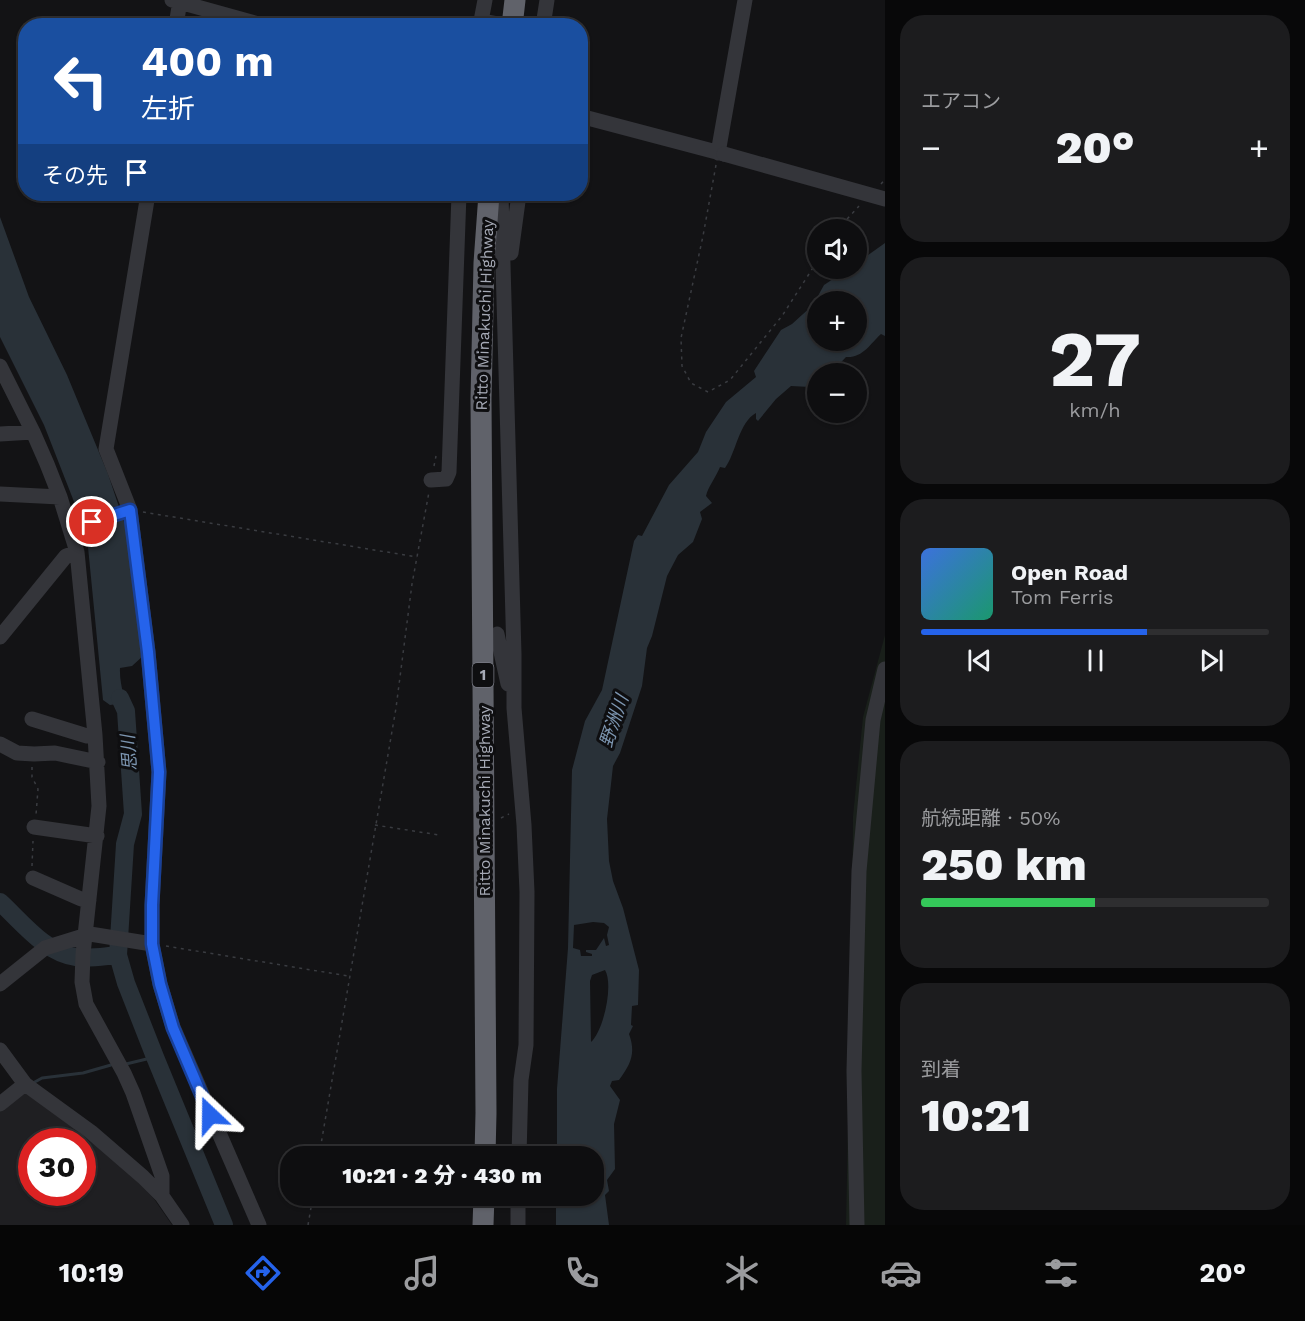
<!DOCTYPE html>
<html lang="ja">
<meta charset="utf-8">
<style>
:root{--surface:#0e0e10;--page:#1c1c1e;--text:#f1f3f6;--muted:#9b9c9f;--line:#2e2e30;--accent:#2563eb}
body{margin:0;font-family:"Work Sans","Noto Sans JP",sans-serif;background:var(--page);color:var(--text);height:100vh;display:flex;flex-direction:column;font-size:22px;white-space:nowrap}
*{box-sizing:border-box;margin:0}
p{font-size:20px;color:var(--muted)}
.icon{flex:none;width:33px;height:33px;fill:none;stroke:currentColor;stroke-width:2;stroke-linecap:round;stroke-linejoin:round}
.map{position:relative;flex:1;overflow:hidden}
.details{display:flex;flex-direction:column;gap:15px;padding:15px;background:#080809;width:420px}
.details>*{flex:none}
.top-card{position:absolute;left:18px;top:18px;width:570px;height:183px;border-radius:24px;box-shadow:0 2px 4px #0004,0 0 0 2px var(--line);background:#1a4fa0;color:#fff;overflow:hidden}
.tools{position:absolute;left:807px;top:219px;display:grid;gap:12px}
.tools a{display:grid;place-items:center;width:60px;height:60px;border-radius:50%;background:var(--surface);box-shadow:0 2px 4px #0004,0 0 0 2px var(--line);font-size:30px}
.speed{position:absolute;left:18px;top:1128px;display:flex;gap:12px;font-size:30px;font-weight:700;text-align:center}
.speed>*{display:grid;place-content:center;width:78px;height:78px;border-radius:50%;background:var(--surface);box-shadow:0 2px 4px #0004,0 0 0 2px var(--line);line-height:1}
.speed .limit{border:9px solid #d22;background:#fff;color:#111}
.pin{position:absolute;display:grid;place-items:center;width:51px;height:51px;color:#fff;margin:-26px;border:3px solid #fff;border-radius:50%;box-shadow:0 2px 6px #0007}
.me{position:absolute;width:66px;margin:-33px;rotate:337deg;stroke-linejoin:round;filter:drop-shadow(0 0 4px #0008)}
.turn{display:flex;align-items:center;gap:21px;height:126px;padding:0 24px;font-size:27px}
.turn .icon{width:78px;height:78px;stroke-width:2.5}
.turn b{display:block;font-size:42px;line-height:51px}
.then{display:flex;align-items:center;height:57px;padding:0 24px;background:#0003;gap:12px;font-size:22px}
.big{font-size:45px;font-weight:800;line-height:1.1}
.details .tile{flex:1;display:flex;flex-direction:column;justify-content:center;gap:9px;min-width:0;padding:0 21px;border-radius:24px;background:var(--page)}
.details .dial{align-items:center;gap:0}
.dial b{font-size:78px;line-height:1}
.song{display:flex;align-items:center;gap:18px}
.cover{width:72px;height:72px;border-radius:9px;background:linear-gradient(135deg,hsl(220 70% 55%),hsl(160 70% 35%))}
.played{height:6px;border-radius:3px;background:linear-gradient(90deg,var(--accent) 65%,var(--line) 65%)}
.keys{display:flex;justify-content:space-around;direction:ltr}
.heat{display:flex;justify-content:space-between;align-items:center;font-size:33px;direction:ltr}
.charge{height:9px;border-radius:4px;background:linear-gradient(90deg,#34c759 50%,var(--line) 0)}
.trip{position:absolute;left:280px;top:1146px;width:324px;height:60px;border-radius:24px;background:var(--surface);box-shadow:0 2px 4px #0004,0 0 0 2px var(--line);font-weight:800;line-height:60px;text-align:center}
.dock{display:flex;height:96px;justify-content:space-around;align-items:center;background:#060606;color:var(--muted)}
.dock .icon{width:42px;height:42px}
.dock .selected{color:var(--accent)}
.dock b{font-size:27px;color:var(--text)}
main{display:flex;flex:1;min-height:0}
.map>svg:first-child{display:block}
.built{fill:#1f1f22;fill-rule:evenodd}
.green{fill:#191f1a}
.water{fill:#293138;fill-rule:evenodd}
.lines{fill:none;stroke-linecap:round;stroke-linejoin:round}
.stream{stroke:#293138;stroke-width:3}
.river{stroke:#293138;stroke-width:18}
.path{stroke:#3a3c41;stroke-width:1.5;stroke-dasharray:3 4.5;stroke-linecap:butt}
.minor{stroke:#34353a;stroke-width:15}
.highway{stroke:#60626a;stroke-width:21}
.minor-bridge{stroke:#34353a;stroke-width:15}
.route-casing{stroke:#184099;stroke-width:15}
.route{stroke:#2563eb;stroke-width:10}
.labels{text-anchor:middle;stroke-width:6;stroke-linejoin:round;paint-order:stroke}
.shield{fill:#0e0e10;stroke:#787a84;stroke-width:1.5}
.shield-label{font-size:15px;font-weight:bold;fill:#a5a9b5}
.street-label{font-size:16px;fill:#a5a9b5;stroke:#0e0e10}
.water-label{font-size:18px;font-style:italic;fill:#7c95b0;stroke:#0e0e10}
</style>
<main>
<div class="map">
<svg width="885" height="1225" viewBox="0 0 885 1225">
<rect width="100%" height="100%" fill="#131315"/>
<!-- built -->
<path class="built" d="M25,1093L69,1121L119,1161L154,1199L172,1225H0V1111ZM32,1142H82V1192H32Z"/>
<!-- green -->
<path class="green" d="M885,635V1225H846L852,925L853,816L863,717Z"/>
<!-- water -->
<path class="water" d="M0,217L29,297L67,375L108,474L127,531L143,656L132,666L120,668C119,687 128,704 127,722L118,704L110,705L103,700L88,547L80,517L44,425L0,337Z
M885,243V336L881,334C870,344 863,358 846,357L831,373L818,374L817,384L810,387L791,386L776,399L758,421L756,419V413C739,422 736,453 725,468L720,467C716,477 708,487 706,496L712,503L700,512L702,519L693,542L678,555L667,576L652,636L647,648L642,686L620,753L613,766L611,784L607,819L609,861L613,881L623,908L639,970L638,1005L632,1006L631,1025L633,1026L629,1034C636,1053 631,1064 619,1080L612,1081L610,1086L620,1100L614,1124L615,1169L607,1180L609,1191L605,1195L609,1225H556V1196H594V1156H557V1089L568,948L572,770L585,721L602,690L634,541L638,535L642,536L669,485L698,452L706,432L726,402L756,377L754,371L781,330L792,324L813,305L824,285L848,269L856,268L857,263ZM818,302H856V340H818ZM593,922L604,923L609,927L607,935L609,945L606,946L604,938L596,950H586V952L592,954V956H581L580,950L573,948L574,925ZM605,970C614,985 603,1032 591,1042L590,981L592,975Z"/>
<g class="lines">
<!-- stream -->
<path class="stream" d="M126,1064L155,1057
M33,1083L42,1078L83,1073L111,1065"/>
<!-- river -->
<path class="river" d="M120,698L126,711L133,814L125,844L118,955L126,983L155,1057L224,1225
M0,902C21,921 45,953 76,957C89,959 105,956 118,955"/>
<!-- path -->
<path class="path" d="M716,165L703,236L681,338L682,366L691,383L708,392L730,380L782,316L818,260
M881,184L885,179
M837,230L859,206
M434,466L436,456
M143,512L417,557
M32,767V777L38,789L36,815
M501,818L509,814
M375,825L439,835
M32,866L33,841
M166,946L348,976
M319,1156L396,708L412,584L429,492
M308,1225L313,1196"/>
<!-- minor -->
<path class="minor" d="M172,0L266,26
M485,0L481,21L510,26
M176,26L180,0
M543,26L547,0
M580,116L724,154
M718,153L745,0
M148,194L106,449L130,510L148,652L159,772L152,905V944L160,984L173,1027L259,1225
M501,194L514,654V708L524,825L527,892L526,1045L521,1080L519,1156
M506,252L511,253L519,194
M0,366L33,432L47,464L60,497L77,552L95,735L99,806L83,954L82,982L86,1004L124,1073L133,1093L162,1176V1196
M0,434L33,432
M431,480L446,479L449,472L459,194
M0,494L60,497
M70,529L130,510
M497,634L508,684
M0,637L66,556L77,552
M32,719L87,736L95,735
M0,744L17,753L34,754L55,753L98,762
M34,827L97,836
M33,878L81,899L89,900
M0,984L45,948L90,934L152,944
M0,1050L25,1084L91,1132L143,1177L162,1196L182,1225
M0,1104L25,1084
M518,1225V1196
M857,1225L854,1071L859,871L873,720L885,669"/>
<!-- highway -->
<path class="highway" d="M512,26L515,0
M485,1156L486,1113L481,399L484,263L489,194
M483,1225L484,1196"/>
<!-- minor-bridge -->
<path class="minor-bridge" d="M724,154L885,199"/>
</g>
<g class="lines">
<!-- route casing -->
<g class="route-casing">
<path id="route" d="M92,522L130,510L148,652L159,772L152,905V944L160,984L173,1028L210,1115"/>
</g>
<!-- route -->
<use href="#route" class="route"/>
</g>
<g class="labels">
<!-- shield labels -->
<rect class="shield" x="472.5" y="663" width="21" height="24" rx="4.5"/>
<g class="shield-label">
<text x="483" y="680">1</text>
</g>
<!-- street labels -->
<g class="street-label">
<text transform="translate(484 315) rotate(-88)" y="6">Ritto Minakuchi Highway</text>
<text transform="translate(484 801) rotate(-90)" y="6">Ritto Minakuchi Highway</text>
</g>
<!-- water labels -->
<g class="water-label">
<text transform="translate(614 721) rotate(-71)" y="6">野洲川</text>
<text transform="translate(129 753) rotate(-94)" y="6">思川</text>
</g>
</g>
</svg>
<div class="tools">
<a><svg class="icon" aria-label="sound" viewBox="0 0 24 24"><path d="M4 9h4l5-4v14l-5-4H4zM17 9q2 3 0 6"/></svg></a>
<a>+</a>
<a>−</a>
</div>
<div class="speed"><div class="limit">30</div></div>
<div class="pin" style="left:92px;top:522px;background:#d93025"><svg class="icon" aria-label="arrive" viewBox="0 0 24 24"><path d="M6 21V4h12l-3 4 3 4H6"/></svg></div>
<svg class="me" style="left:210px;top:1115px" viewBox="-20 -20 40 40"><path d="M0-17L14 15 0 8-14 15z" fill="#2563eb" stroke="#fff" stroke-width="4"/></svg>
<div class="trip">10:21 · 2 分 · 430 m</div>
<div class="top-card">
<div class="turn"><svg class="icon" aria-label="left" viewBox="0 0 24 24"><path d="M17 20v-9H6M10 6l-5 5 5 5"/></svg><div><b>400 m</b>左折</div></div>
<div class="then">その先<svg class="icon" aria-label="arrive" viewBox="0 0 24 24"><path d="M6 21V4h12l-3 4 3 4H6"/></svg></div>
</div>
</div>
<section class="details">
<div class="tile"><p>エアコン</p>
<div class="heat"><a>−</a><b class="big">20°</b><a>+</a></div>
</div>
<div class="tile dial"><b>27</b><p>km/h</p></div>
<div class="tile">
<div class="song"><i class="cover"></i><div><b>Open Road</b><p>Tom Ferris</p></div></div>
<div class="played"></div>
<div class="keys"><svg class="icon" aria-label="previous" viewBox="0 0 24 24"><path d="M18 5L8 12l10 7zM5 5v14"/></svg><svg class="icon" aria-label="pause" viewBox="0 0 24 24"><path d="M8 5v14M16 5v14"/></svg><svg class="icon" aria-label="next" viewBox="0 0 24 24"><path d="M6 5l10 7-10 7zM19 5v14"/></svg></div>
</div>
<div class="tile"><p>航続距離 · 50%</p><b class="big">250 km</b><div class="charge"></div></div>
<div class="tile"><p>到着</p><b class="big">10:21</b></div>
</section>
</main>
<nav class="dock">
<b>10:19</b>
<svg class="icon selected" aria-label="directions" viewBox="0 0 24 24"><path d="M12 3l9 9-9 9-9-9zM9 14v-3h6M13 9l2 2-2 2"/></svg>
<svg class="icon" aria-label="music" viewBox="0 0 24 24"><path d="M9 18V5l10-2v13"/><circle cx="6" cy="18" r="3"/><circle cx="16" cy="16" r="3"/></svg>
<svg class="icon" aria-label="phone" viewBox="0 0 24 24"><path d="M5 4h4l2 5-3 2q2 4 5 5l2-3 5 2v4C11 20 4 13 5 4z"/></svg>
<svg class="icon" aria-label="climate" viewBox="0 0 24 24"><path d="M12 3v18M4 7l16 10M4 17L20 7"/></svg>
<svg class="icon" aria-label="car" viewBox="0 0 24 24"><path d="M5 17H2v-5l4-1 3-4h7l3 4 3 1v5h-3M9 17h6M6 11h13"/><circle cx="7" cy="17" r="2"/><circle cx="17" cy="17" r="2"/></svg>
<svg class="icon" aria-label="filters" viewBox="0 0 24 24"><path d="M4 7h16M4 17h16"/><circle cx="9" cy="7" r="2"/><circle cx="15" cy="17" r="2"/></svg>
<b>20°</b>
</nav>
